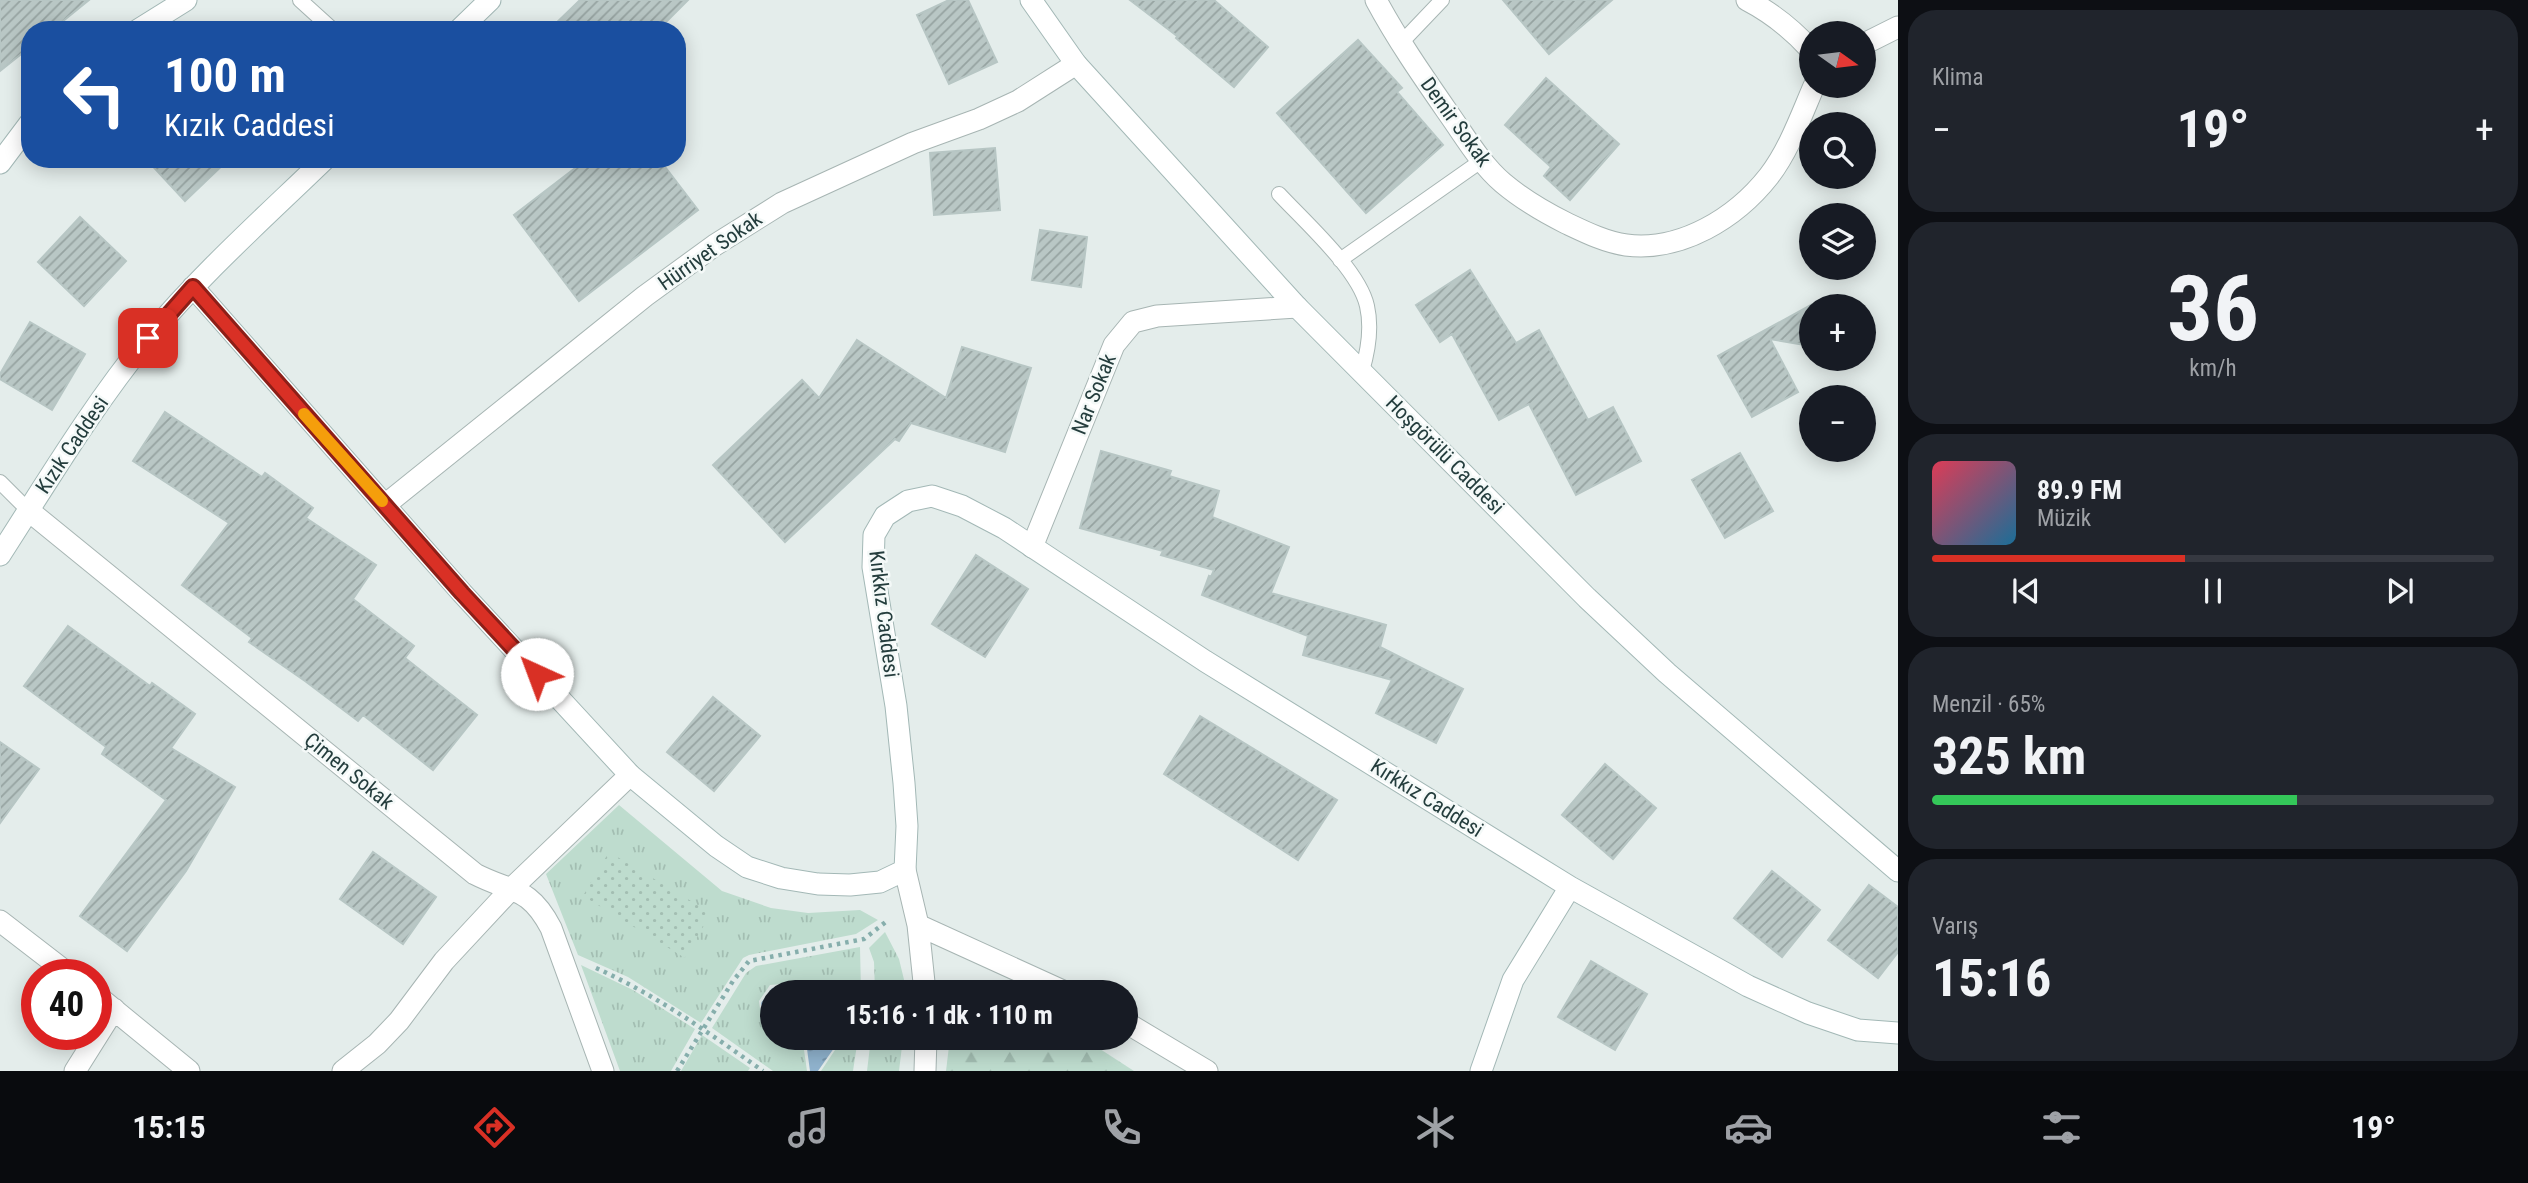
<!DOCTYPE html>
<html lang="tr">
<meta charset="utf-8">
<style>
:root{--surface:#171b24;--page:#20242c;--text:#f1f3f6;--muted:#9ea1a6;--line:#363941;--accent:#d93025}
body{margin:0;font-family:"Roboto Condensed",sans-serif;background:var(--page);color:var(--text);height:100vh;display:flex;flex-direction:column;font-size:26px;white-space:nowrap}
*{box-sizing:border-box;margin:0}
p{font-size:23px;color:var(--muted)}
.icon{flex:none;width:38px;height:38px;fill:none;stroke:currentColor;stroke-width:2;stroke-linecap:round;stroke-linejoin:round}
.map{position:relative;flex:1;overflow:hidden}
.panel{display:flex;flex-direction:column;gap:10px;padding:10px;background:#0d0f14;width:630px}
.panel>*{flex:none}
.banner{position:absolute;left:21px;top:21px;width:665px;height:147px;border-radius:28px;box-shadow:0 4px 18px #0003;background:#1a4fa0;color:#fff;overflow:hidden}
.needle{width:46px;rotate:104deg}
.buttons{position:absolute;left:1799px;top:21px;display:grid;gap:14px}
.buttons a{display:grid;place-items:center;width:77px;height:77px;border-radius:50%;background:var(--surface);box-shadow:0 4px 18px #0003;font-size:35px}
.speed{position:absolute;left:21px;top:959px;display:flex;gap:14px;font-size:35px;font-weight:700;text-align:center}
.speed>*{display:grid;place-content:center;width:91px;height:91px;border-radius:50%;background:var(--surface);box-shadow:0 4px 18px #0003;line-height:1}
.speed .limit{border:10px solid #d22;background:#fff;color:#111}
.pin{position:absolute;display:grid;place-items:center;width:60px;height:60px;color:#fff;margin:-30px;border-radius:14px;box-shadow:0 4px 10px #0006}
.me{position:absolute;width:77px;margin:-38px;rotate:317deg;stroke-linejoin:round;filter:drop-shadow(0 0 5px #0008)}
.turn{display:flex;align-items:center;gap:24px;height:147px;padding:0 28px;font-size:32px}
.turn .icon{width:91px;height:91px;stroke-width:2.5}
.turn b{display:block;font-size:49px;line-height:60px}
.big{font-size:52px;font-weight:700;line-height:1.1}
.panel .card{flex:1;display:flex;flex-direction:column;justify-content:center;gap:10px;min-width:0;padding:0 24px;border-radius:28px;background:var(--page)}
.panel .dial{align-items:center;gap:0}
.dial b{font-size:91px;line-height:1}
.song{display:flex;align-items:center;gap:21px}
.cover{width:84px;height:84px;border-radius:10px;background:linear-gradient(135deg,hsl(350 70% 55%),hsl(200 70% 35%))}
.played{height:7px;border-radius:4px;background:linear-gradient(90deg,var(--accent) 45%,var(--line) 45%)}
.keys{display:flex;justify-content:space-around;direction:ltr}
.heat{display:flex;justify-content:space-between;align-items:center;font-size:38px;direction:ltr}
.charge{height:10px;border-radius:5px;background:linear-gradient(90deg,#34c759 65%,var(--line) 0)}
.trip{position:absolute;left:760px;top:980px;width:378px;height:70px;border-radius:35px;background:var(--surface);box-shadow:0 4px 18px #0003;font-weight:700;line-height:70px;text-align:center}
.menu{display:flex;height:112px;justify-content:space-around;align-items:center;background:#090b0e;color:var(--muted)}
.menu .icon{width:49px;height:49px}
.menu .current{color:var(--accent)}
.menu b{font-size:32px;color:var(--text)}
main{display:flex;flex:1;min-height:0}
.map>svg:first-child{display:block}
.grass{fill:url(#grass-tufts)}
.forest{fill:url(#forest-firs)}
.park{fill:url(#park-dots)}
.water{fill:url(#water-ripples)}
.building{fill:url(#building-hatch);stroke:#b7c6c4;stroke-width:2}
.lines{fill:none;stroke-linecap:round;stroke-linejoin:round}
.lane-casing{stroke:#a7b5b3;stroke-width:16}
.street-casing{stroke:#a7b5b3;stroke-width:23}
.secondary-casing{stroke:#a3b8b6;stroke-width:23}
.path{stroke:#86aeac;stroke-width:4.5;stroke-dasharray:3.5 5;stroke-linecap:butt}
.lane{stroke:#fff;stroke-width:14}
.street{stroke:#fff;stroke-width:21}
.secondary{stroke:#fff;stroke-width:21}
.route-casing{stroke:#8d1f18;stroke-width:18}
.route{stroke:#d93025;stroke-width:12}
.slow{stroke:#f59e0b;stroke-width:12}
.labels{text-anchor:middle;stroke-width:5;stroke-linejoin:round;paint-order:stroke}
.street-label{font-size:21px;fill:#243d3d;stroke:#f4f9f8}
</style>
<main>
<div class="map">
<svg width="1898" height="1071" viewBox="0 0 1898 1071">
<defs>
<pattern id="grass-tufts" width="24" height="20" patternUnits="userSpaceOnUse" patternTransform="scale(1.75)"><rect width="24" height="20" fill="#bedcce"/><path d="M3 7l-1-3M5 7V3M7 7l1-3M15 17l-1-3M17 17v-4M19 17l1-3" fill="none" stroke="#a3beb2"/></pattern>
<pattern id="forest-firs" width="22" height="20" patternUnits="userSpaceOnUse" patternTransform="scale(1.75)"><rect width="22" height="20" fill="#bedcce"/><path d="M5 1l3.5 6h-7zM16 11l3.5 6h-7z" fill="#a3beb2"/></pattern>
<pattern id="park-dots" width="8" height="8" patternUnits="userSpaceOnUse" patternTransform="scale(1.75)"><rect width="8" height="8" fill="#bedcce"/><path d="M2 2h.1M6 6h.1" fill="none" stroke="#a3beb2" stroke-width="1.8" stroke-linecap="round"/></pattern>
<pattern id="water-ripples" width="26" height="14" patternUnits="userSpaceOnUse" patternTransform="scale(1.75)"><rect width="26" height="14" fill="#90b3ce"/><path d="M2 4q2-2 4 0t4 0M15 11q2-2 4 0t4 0" fill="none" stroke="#7593a8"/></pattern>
<pattern id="building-hatch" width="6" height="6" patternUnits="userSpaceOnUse" patternTransform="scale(1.75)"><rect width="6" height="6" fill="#b9c7c5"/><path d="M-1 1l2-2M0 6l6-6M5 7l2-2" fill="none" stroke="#96a3a1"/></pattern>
</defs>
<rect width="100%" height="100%" fill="#e4edeb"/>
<!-- grass -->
<path class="grass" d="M619,805L722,891L771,908L808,913L860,910L878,920L856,934L749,955L743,958L701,1023L628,977L578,955L546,874Z
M885,932L899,959L907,992H875L874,962L869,948Z
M860,947L861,992H845L829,980L770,985L759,1001L760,1009L772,1019V1038H795L804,1050L807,1071H773L712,1028L746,973L756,966Z
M581,965L633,990L695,1029L671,1071H620Z
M702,1035L750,1068L748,1071H681Z
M843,1038H858L853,1071H821Z
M871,1038H903L899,1071H867Z"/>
<!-- forest -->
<path class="forest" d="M950,1038H1083L1134,1071H946Z"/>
<!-- park -->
<path class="park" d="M609,852L711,913L685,958L583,896Z"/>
<!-- water -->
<path class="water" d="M828,982L840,992H772V1015L762,1008L761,1003L772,988Z
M799,1038H841L818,1071H810L807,1049Z"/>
<!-- building -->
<path class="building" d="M0,0H89L52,30H30V47L0,71Z
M580,0H688L658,30H549Z
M949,0H968L997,62L949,84L917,15Z
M1130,0H1214L1268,47L1234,87L1176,38L1177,36Z
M1503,0H1612L1549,54Z
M1358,40L1402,88L1397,92L1443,145L1366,213L1277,113Z
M1546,78L1619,144L1570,200L1544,176L1551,167L1505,125Z
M995,148L1000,210L934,215L930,153Z
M146,159H229L185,201Z
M587,159H659L698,210L579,301L514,215Z
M80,217L126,261L84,306L38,262Z
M1040,230L1087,237L1081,287L1032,280Z
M1470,270L1516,343L1539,330L1588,420L1613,407L1641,461L1576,495L1529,404L1499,420L1452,334L1440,342L1416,305Z
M1811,305V346L1770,339L1798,392L1752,417L1718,356Z
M30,322L85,354L52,410L0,379V374Z
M857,340L946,398L962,347L1031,368L1005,452L911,423L899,441L895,439L785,542L713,465L802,380L819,398Z
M165,412L262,477L265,473L313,508L306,518L376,565L353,599L414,646L405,658L477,715L433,770L363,715L358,721L305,681L249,642L252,638L182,585L229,523L133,461Z
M1101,451L1171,471L1169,476L1219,491L1212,517L1289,547L1271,593L1386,625L1380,647L1463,689L1436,743L1376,713L1392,680L1303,655L1308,636L1202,595L1209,576L1211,577L1214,570L1161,555L1163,551L1080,528Z
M1740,453L1773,511L1725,538L1692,480Z
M976,555L1028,589L985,657L932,624Z
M68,626L150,686L152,683L195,714L171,748L235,787L186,871L127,951L80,916L166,800L102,754L106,747L24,686Z
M713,697L760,736L714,791L667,752Z
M1200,716L1337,800L1298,860L1164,774Z
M0,742L39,769L0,823Z
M1605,764L1656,808L1613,859L1562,815Z
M373,852L436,897L403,944L340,899Z
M1772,871L1820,910L1782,957L1734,918Z
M1869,885L1898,907V952L1878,978L1828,940Z
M1591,961L1647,994L1615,1050L1558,1017Z"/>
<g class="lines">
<!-- lane casing -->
<g class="lane-casing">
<path id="lane" d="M300,0L333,30
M1400,44L1442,0
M1279,194C1305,222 1359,270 1367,306C1372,328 1368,351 1362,371
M1340,260L1481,161
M0,482L28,510"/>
</g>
<!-- street casing -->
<g class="street-casing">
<path id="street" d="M1376,0C1398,41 1424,78 1451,117C1467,140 1482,165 1503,183C1522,199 1544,212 1566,223C1585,232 1605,242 1626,245C1681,252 1736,218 1769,176C1789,150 1801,116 1814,86
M1747,0C1772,13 1792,29 1811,50
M1864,44L1898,27
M385,505L645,296L715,245L782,203L913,143L979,119L1018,101L1076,64
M28,510L475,874C512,893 529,886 551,928L603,1071
M1032,547L1114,345L1133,322L1157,316L1297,307
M905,870L918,925L925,992
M0,921L70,975
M918,925L1065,992
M96,995L189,1071
M1125,1022L1207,1071
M75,1071L114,1009
M343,1071L377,1044L399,1021L444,961L512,888L630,775
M925,1071L926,1038"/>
</g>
<!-- secondary casing -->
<g class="secondary-casing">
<path id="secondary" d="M1031,0L1076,64L1297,307L1587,598L1667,673L1898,871
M138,30L186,0
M459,30L490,0
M0,163L30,123
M193,287L462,593L630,775L716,846L747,867L781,878L818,884L850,885L880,882L905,870L907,826L904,783L896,706L873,567L874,535L885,516L908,501L932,496L962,506L1004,528L1205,661L1570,887L1748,986L1808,1013L1858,1030L1898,1033
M0,555C47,482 93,405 148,338C201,274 265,217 325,159
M1481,1071L1513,980L1570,887"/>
</g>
<!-- path -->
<path class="path" d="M596,968C656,995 709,1033 763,1071
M677,1071L733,981L749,961L864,939L887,921"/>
<!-- lane -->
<use href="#lane" class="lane"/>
<!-- street -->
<use href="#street" class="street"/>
<!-- secondary -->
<use href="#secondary" class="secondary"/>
</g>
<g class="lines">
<!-- route casing -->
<g class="route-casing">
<path id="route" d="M148,338L193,287L462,593L537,674"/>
</g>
<!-- route -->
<use href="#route" class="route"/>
<!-- slow -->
<path class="slow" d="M304,414L382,501"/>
</g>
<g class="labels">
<!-- street labels -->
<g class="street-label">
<text transform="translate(1456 122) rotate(54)" y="7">Demir Sokak</text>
<text transform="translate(710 251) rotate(-35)" y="7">Hürriyet Sokak</text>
<text transform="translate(1094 394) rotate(-68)" y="7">Nar Sokak</text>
<text transform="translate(72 445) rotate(-56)" y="7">Kızık Caddesi</text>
<text transform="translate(1445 455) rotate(45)" y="7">Hoşgörülü Caddesi</text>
<text transform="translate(884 614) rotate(83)" y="7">Kırkkız Caddesi</text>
<text transform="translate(349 771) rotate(39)" y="7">Çimen Sokak</text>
<text transform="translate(1427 798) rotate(32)" y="7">Kırkkız Caddesi</text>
</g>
</g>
</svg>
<div class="buttons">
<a><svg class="needle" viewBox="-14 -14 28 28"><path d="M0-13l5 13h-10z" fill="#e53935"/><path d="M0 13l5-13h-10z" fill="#9ea1a6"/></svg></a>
<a><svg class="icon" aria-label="search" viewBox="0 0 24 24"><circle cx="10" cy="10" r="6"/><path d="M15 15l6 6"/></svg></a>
<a><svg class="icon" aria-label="layers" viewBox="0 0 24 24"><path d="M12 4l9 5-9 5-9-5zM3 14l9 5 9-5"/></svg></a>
<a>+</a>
<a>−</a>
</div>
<div class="speed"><div class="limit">40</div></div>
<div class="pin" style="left:148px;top:338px;background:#d93025"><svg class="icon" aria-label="arrive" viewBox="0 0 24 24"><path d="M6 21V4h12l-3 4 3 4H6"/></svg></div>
<svg class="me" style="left:537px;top:674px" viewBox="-20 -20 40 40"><circle r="19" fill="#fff"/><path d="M0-13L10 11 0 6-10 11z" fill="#d93025"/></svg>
<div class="trip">15:16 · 1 dk · 110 m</div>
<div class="banner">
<div class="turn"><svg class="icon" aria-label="left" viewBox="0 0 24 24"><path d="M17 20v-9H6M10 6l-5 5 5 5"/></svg><div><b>100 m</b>Kızık Caddesi</div></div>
</div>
</div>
<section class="panel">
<div class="card"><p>Klima</p>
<div class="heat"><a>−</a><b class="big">19°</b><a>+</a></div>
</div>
<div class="card dial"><b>36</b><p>km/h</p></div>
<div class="card">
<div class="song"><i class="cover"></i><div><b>89.9 FM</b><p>Müzik</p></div></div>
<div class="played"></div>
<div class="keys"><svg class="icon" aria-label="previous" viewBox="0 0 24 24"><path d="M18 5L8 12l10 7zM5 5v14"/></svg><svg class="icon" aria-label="pause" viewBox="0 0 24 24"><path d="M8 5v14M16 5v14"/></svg><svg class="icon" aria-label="next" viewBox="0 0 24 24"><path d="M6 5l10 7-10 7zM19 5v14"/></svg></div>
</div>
<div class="card"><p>Menzil · 65%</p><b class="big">325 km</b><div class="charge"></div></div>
<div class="card"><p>Varış</p><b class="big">15:16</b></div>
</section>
</main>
<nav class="menu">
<b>15:15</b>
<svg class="icon current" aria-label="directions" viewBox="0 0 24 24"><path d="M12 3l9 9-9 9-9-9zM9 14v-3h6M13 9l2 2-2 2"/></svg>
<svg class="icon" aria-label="music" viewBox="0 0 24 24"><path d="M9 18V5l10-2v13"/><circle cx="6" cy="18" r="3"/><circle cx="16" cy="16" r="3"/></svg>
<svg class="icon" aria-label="phone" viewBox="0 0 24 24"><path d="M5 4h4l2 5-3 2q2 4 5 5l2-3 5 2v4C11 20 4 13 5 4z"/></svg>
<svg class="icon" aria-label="climate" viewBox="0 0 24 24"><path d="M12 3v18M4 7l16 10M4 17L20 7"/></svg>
<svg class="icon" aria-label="car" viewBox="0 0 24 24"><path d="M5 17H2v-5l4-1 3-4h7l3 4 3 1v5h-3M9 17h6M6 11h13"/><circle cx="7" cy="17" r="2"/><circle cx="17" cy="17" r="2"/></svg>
<svg class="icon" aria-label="filters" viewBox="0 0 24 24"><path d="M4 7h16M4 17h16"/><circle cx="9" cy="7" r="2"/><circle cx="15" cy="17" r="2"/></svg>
<b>19°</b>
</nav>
